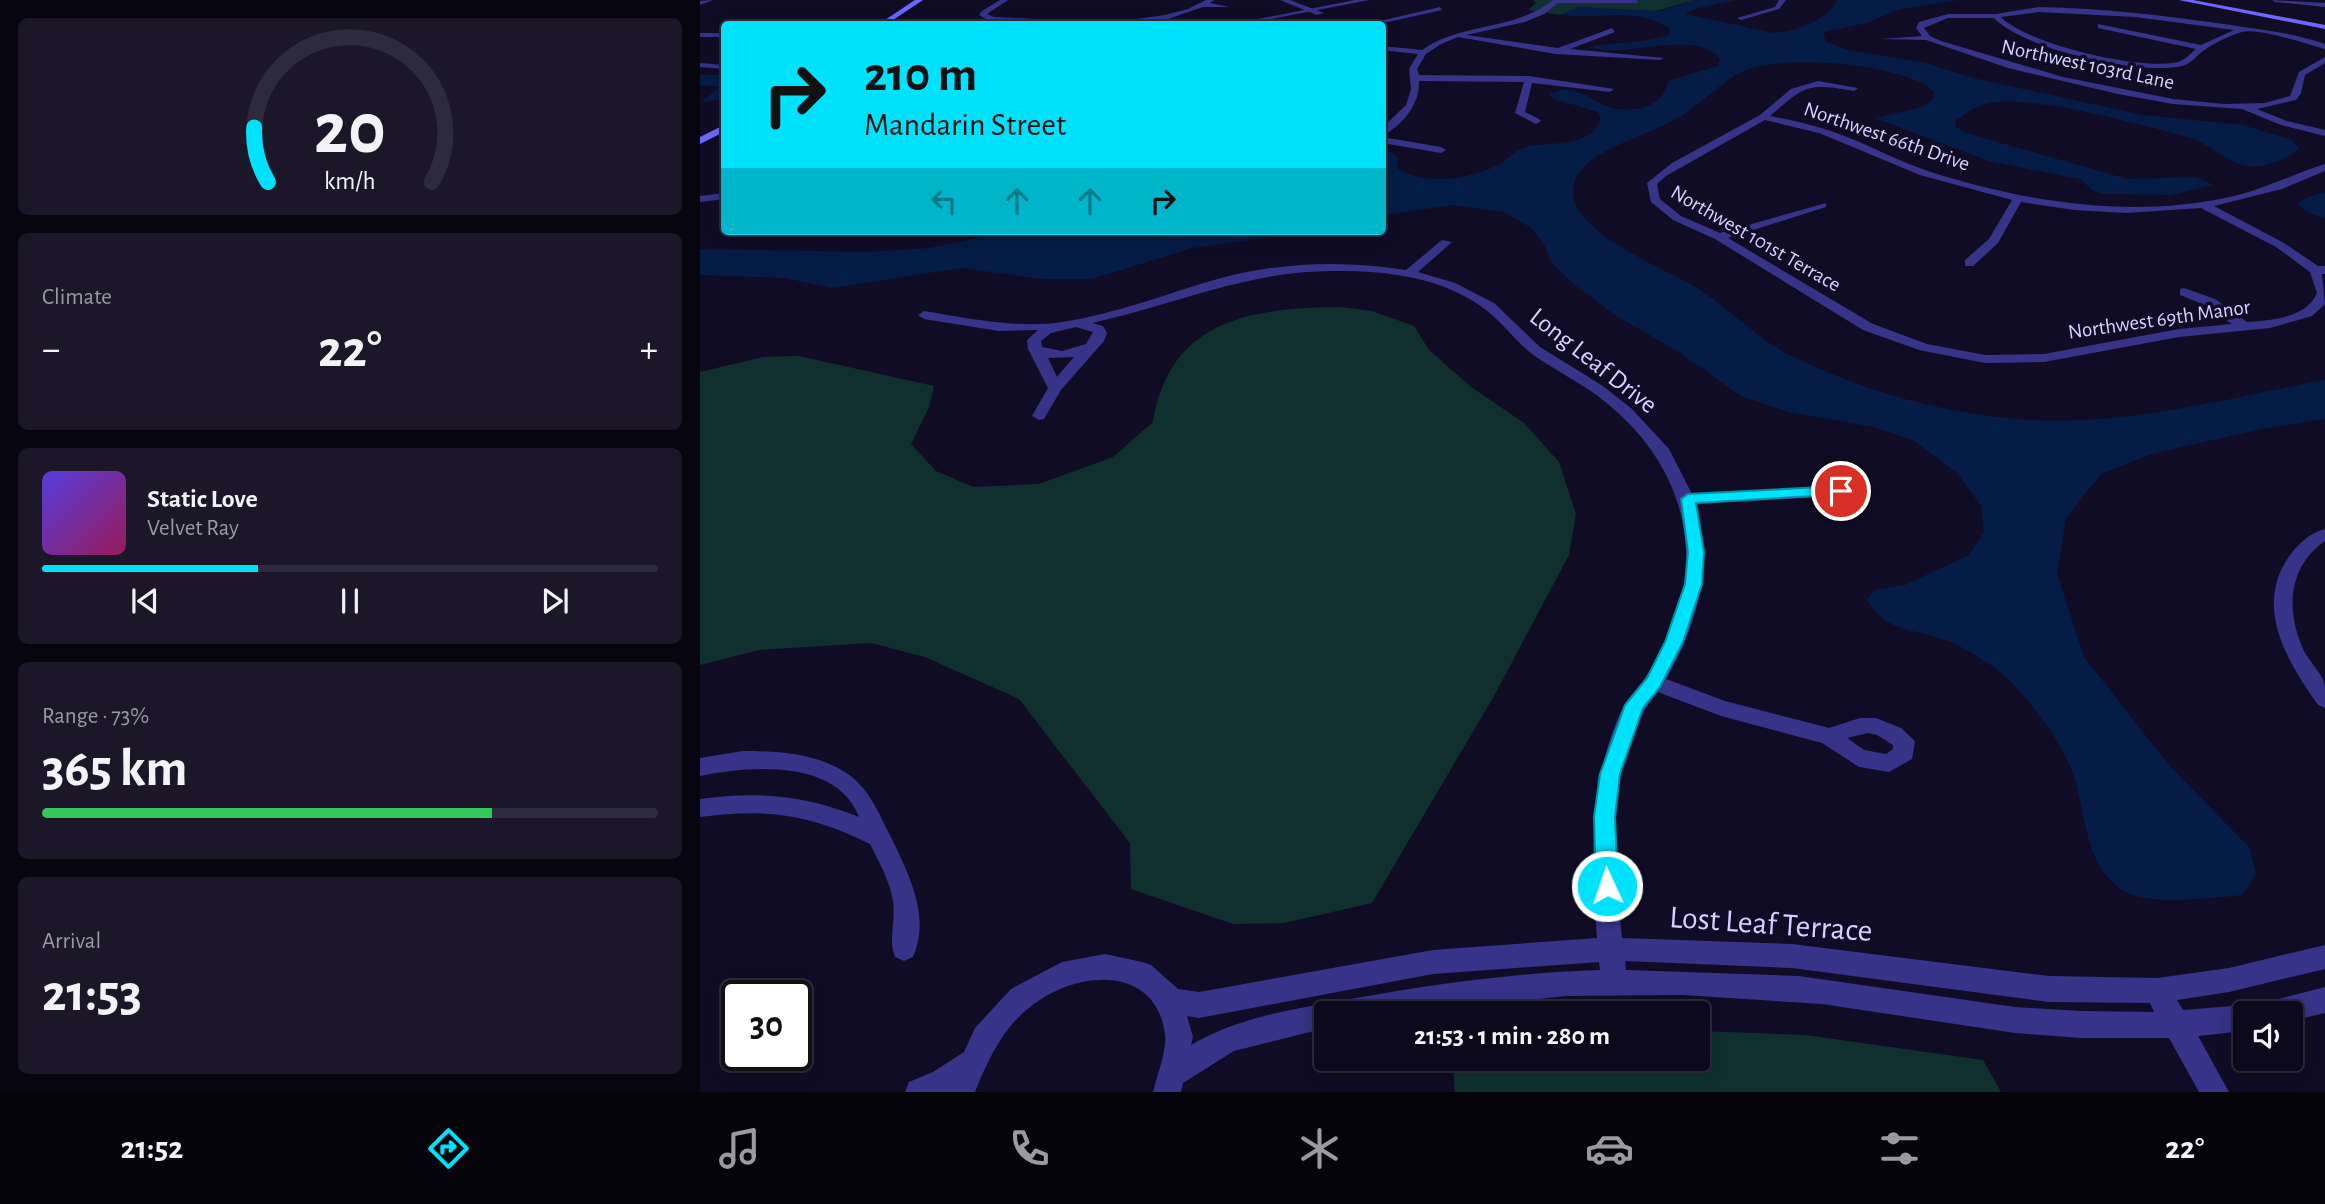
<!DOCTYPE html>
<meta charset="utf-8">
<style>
:root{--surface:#0d091c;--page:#1b1729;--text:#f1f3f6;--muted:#9a9aa3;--line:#2d2a3b;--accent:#00e2fc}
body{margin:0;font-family:"Alegreya Sans",sans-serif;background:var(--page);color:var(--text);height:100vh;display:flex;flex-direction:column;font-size:26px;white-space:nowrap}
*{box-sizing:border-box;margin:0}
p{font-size:23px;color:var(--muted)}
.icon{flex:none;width:38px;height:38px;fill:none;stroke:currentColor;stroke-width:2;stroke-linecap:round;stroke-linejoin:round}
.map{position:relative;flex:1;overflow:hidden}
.side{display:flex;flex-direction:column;gap:18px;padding:18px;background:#07050f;width:700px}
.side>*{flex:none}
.guide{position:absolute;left:21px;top:21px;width:665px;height:214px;border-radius:7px;box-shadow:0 4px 18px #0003,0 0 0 2px var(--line);background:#00e2fc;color:#111;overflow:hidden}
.controls{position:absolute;left:1533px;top:1001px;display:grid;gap:14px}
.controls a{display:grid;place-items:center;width:70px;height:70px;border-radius:7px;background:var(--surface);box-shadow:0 4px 18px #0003,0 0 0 2px var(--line);font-size:35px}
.speed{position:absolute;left:21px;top:980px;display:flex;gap:14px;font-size:35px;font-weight:700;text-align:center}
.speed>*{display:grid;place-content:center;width:91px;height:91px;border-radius:50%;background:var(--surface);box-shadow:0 4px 18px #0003,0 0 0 2px var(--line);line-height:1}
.speed .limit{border:4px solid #111;border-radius:10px;background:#fff;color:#111}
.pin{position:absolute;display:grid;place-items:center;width:60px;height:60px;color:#fff;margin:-30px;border:4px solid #fff;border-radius:50%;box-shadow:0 2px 7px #0007}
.me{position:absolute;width:77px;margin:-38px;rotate:357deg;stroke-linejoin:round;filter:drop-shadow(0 0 5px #0008)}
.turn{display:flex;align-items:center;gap:24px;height:147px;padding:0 28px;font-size:32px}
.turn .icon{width:91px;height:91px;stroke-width:2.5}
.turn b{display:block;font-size:49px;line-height:60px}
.lanes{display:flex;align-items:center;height:66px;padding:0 28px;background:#0003;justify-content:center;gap:35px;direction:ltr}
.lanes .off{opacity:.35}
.big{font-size:52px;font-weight:700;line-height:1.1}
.side .tile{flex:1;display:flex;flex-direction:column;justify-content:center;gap:10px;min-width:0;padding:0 24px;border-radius:10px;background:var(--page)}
.side .dial{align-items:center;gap:0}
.dial svg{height:182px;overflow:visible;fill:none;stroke:var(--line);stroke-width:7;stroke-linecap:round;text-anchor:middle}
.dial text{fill:var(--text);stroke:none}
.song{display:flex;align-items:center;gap:21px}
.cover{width:84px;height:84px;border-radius:10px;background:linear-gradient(135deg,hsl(250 70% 55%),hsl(330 70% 35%))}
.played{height:7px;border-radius:4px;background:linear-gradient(90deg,var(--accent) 35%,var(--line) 35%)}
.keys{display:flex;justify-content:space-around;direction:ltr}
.heat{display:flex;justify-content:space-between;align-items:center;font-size:38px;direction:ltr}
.charge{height:10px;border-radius:5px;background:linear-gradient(90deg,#34c759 73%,var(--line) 0)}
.trip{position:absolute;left:614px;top:1001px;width:396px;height:70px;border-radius:7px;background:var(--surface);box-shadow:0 4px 18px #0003,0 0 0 2px var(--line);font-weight:700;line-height:70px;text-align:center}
.tabs{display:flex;height:112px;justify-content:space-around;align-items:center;background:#05040b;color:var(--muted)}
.tabs .icon{width:49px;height:49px}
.tabs .on{color:var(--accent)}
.tabs b{font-size:32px;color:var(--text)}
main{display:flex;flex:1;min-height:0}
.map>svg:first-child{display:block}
.green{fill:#0f302f}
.water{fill:#051c46}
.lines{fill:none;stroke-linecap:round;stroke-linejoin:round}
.minor{fill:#363389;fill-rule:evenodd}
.tertiary{fill:#363389;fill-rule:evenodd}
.secondary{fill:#6c68ff;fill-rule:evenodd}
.route{fill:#00e2fc;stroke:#0093a4;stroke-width:2}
.labels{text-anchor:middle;stroke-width:7;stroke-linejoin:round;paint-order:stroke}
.far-street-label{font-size:21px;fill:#d6d1ff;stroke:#110c26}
.street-label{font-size:26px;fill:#d6d1ff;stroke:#110c26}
.near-street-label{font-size:32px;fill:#d6d1ff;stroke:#110c26}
</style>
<main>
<section class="side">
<div class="tile dial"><svg viewBox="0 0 100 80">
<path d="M14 69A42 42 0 1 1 86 69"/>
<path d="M14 69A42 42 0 0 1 8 45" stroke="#00e2fc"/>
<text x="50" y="56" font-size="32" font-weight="700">20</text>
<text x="50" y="72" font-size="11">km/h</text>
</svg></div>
<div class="tile"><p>Climate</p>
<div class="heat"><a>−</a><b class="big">22°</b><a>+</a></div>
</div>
<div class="tile">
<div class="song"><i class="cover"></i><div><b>Static Love</b><p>Velvet Ray</p></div></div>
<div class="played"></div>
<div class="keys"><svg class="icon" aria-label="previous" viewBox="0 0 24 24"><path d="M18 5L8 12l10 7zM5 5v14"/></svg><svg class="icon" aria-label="pause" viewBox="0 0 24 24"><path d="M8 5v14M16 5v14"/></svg><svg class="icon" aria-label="next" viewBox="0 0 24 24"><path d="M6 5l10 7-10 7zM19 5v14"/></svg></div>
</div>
<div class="tile"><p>Range · 73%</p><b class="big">365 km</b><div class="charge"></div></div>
<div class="tile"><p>Arrival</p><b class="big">21:53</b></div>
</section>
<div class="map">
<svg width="1625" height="1092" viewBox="0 0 1625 1092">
<rect width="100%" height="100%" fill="#110c26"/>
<!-- green -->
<path class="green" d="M833,0H994L953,12L879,7L861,15L828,10L836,3Z
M641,307L672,311L714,326L729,350L770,386L824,423L859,462L876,514L869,555L794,696L672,903L584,923L533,924L431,889L430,843L319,699L225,657L171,643L59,650L0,665V372L63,357L99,356L234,386L229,407L211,444L236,471L273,487L339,484L413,457L453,422C470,319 551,308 641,307Z
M998,1031L1105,1035L1283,1060L1301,1092H755L752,1059H998Z"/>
<!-- water -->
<path class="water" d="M994,0H1035L994,9L985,14L1073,33C1094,32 1130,20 1137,0H1259L1200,9L1167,23L1123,32L1126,42L1148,50L1226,63L1273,78L1443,115L1543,125L1591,140L1599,148C1592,155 1584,159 1575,162C1540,177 1522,151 1492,138C1446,126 1332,94 1289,103C1275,105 1267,114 1256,120L1255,126L1266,133L1427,179L1496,177L1514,185L1470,195L1405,194L1393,191L1380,179L1289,161L1175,118L1223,107L1233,99L1234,91C1202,63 1079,53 1041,72C1020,83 1002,103 981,116C954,133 909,144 887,164C877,172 872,183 873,196C878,233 960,267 990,284C1026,304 1053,337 1091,356C1178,398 1282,425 1379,420C1462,417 1544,395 1625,380V419L1562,429L1451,454L1401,474L1366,518L1357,574L1384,657L1468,764L1550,848L1556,875L1542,895C1512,898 1446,907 1421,889C1380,860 1388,805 1369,764C1354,731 1332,703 1307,678C1293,665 1266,648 1248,641C1214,627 1187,635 1167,599L1175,590L1205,585L1269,555L1284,532L1281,506L1258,474L1213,440L1174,427L1088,412L1041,396L979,352L915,315L876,286L851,262L844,244L830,227L803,212L753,205L683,215V152H691L698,158L697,168C723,187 778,179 804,161C813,155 816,150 826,147C852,141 891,149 901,118L898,112L854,99L849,94C856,91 863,89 870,90C884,92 894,101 906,106C931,114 964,109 968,81L1018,66L1020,60C1000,27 924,59 892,48C899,42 951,44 970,34V29C938,6 897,20 861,15L879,7L961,11Z
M0,75H24V98L0,103L20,87L0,85Z
M1625,192V218L1608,213L1597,204L1608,197Z
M311,231H614L492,248L392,279H343L261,268L131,288L85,278L0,275V249L168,252L229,248Z"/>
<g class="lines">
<!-- minor -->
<path class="minor" d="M12,0L11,1L0,5V1Z
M300,0H308L287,14L294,17L374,21L436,19L465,15L488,9L506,0H514L510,3L529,7H503L468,19L436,24L293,21L271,24L286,19L279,15L282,11Z
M580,0H590L624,13L617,15Z
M853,0H937L938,3H858L844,14L825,22L766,35L858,48L912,28L915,32L870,49L964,58L960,60L856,54L758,37L741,44L726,54L717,69L719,75L829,76L914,89L910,92L832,83L825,112L839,119L841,121L836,124L815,113L824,82L719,81C720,104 703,125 682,136V128L706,105L711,89L709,69L718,54L682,50V46L722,50C762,22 815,31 853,0Z
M1079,0H1086L1079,9L1041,20L1037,18L1075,7Z
M1572,0L1625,3V7L1575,2Z
M740,7L742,10L679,24H667Z
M1339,7C1403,8 1467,16 1531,25C1562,30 1594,33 1625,44V49C1606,44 1560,28 1542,32C1530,35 1513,44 1503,51C1496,56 1491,64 1482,66C1440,76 1323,49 1294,18H1248L1224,28L1230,36L1241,41L1363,77L1473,99L1524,104L1565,103L1590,96L1599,72L1625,57V63L1605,75L1601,93L1596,100L1557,109L1587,121L1625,130V136L1581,125L1542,109L1473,104L1418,94L1308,68L1226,40L1181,39L1222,36L1216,28L1219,22L1248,14H1296ZM1339,12L1435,17L1534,30L1501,45L1398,24V28L1496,49C1490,54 1485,60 1478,62C1441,71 1327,44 1301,17Z
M0,33H24V37H0Z
M1118,81L1158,88L1154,91C1107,83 1106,85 1070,116C1097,121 1122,127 1147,137C1175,148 1202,163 1231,172C1326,202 1430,219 1529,197C1563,190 1593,174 1625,164V171L1582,189L1514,206L1584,243L1618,266H1625V274H1622L1625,304L1612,316L1570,328L1479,337L1344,362L1285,363L1219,350L1163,330L1015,239L973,220L951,202L947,183L972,163L1060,115L1091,89ZM1065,120L1119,133L1220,175L1312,200L1289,239L1265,260V266H1273L1298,243L1321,202L1374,210L1426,213L1501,208L1576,247L1610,272L1617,293C1607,318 1571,320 1547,322L1515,299L1484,288L1480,289V295L1505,305L1532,324L1479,329L1344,354L1285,355L1227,344L1173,324L1028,238L1126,207V203L1020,233L981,216L960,199L957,184L966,176Z
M682,137L741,147L746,150L741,153L682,143Z
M24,193V199L0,202V196Z
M742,240L752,242L718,272L755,283L794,303L840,347L903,386L932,409L969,449L992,494L1141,486L1149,491L1141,496L996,504C1012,567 999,623 966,679L1025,701L1129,728L1160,718H1176L1201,728L1215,741L1212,759L1189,772L1159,767L1122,743L1021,716L958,692C902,757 914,859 922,938L1092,944L1349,976L1457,978L1529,968L1625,945V969L1529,992L1477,1000L1483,1010L1545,1005L1555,1011L1559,1004L1625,987V1013L1591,1021V1013H1545V1031L1498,1036L1529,1092H1499L1469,1038H1381L1315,1033L1122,1004L983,995L866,996L704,1013H626V1028L534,1051L483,1083L481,1092H453C457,1075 467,1051 465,1034C455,962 374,971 330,1007C302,1029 288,1060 275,1092H205L209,1082L233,1072L264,1052L275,1028L311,989L362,962L405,954L442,962L451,965L478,989L499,992L733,950L897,938C891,859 888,780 923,707C930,695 940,686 947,675C966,648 982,613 985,580C993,504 958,442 899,397C879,382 857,371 836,357C817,343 804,324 786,310C745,278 689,271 638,271C552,269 475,305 392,323L403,326L407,333L404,341L361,390L344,419L339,420L332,416L348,388L328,349L327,340L338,330L299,331L224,319L218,315L224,311C266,318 319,329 362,322C416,314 468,293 521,278C582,262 644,260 706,270ZM376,327L393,332L386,344L362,351L342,347L341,341L351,333ZM374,357L357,377L348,358ZM1168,733L1177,735L1193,745V749L1186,754L1164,750L1147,738ZM925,961L1092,968L1349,1002L1450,1003L1454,1012L1381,1011L1315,1007L1099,976L926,970ZM899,962L900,970C808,973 719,986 629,1003C581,1011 534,1020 491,1045L493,1037L487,1016L499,1018L733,974Z
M1625,529V541C1586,568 1586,614 1605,653C1611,663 1623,675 1625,686C1625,692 1625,701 1625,708L1618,705C1588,662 1554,609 1588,558C1597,545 1609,533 1625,529Z
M43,751C76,751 109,753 138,768C169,784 177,811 192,839C209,875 231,917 213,957L204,961L195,957C188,941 196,920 193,901C190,881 179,862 170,844C110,814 66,808 0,817V799C57,791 106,795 159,817C137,758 48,766 0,776V758Z"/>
<!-- tertiary -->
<path class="tertiary" d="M655,0H669L546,24H533Z
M0,63L24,65V69L0,67Z"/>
<!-- secondary -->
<path class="secondary" d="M215,0H223L187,24H179Z
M1479,0H1493L1625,25V29Z
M24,125V132L0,144V137Z"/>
</g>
<!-- route -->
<path class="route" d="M1141,486L1146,487V494L996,503L1004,552L1002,584L983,642L960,687L943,708L920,774L915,817L918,886L915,893L907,895L899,893L896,886L894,817L900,774L925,705L947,678L965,642L985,584L988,552L981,499L988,494Z"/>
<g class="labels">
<!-- far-street labels -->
<g class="far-street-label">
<text transform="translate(1388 64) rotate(12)" y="7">Northwest 103rd Lane</text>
<text transform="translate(1187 136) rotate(19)" y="7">Northwest 66th Drive</text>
<text transform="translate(1056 238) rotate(30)" y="7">Northwest 101st Terrace</text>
<text transform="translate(1459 319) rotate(-8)" y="7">Northwest 69th Manor</text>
</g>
<!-- street labels -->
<g class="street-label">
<text transform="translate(894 360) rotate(38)" y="9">Long Leaf Drive</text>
</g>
<!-- near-street labels -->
<g class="near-street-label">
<text transform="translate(1071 923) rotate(4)" y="11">Lost Leaf Terrace</text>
</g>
</g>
</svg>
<div class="controls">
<a><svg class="icon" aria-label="sound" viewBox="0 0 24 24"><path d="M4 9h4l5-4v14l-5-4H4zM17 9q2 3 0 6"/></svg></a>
</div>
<div class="speed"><div class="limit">30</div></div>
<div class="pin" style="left:1141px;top:491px;background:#d93025"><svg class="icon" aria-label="arrive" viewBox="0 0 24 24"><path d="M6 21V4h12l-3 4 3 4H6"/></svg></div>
<svg class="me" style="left:907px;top:886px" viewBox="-20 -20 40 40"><circle r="17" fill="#00e2fc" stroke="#fff" stroke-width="3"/><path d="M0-11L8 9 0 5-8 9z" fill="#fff"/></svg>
<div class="trip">21:53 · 1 min · 280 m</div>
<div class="guide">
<div class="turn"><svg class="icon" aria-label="right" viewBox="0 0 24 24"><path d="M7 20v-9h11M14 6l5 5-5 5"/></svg><div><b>210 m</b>Mandarin Street</div></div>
<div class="lanes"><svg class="icon off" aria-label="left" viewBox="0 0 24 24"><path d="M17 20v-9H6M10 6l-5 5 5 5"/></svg><svg class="icon off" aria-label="ahead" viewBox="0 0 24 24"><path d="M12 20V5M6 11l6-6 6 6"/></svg><svg class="icon off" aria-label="ahead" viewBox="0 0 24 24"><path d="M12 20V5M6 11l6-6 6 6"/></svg><svg class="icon" aria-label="right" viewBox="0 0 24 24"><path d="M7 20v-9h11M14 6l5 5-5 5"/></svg></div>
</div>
</div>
</main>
<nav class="tabs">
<b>21:52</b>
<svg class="icon on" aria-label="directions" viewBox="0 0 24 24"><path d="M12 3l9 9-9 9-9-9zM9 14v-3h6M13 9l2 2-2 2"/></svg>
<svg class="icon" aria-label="music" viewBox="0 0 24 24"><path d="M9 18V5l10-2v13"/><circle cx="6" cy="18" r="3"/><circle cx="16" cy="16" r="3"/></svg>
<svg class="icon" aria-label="phone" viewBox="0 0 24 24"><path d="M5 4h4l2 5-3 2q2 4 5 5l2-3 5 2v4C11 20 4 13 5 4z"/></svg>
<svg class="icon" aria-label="climate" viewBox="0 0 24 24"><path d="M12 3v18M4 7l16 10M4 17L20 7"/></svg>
<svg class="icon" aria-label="car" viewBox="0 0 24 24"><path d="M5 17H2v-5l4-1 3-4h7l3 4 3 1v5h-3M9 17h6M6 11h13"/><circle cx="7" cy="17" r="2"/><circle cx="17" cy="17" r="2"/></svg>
<svg class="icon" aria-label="filters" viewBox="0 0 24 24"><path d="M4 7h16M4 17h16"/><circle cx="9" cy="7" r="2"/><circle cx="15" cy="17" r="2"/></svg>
<b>22°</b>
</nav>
